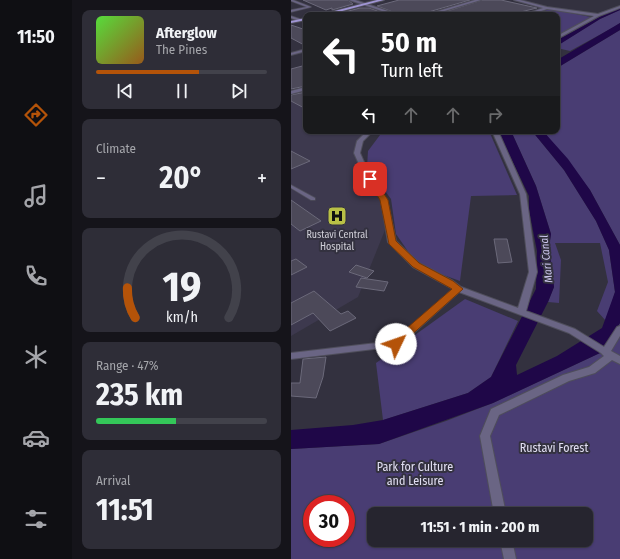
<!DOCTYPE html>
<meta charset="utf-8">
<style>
:root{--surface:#26252f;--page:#2e2d37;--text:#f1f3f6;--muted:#a4a5aa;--line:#42424b;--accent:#b45309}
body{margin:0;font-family:"Fira Sans Condensed",sans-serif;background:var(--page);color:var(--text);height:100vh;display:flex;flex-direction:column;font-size:15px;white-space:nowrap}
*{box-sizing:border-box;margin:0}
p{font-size:13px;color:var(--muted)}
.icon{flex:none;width:22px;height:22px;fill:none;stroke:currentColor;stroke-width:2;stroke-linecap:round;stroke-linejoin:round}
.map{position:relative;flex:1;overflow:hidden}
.sheet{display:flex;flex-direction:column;gap:10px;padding:10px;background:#15141a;width:219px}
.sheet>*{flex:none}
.top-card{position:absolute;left:12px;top:12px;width:257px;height:122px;border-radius:8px;box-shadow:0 1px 3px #0004,0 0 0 1px var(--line);background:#202124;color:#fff;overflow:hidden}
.speed{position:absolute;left:12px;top:495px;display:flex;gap:8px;font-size:20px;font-weight:700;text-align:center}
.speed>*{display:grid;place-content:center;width:52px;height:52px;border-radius:50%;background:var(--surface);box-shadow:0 1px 3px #0004,0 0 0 1px var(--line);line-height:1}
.speed .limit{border:6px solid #d22;background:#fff;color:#111}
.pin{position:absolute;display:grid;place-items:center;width:34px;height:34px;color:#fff;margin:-17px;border-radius:8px;box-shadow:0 2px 6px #0006}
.me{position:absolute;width:44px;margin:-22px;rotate:48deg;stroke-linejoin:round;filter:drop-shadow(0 0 3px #0008)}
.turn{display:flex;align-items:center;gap:14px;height:84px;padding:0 12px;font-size:18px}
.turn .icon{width:52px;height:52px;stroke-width:2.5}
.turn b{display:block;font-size:28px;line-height:34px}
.lanes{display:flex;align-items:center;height:38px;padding:0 12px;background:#0003;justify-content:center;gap:20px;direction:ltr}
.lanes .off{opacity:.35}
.big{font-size:30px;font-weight:700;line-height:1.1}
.sheet .tile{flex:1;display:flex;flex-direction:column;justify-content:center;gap:6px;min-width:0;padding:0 14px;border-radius:8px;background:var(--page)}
.sheet .dial{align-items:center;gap:0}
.dial svg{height:104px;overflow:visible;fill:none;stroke:var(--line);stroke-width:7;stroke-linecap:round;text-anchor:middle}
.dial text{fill:var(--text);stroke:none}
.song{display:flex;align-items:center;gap:12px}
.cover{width:48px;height:48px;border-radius:6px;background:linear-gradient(135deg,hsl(110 70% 55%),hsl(30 70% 35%))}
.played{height:4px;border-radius:2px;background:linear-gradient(90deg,var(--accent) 60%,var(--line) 60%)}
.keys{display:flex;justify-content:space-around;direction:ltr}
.heat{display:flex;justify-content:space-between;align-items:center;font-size:22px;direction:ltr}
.charge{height:6px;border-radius:3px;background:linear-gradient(90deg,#34c759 47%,var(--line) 0)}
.trip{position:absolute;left:76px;top:507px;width:226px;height:40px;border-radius:8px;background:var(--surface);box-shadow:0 1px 3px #0004,0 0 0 1px var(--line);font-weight:700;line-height:40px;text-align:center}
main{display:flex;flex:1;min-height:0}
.dock{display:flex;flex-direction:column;width:72px;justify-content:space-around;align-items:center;background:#0f0f13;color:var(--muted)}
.dock .icon{width:28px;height:28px}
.dock .active{color:var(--accent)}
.dock b{font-size:18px;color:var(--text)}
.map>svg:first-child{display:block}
.built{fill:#3d394e}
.green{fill:#493d73;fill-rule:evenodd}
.water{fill:#1f0748}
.building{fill:#4c4959;stroke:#6b697a}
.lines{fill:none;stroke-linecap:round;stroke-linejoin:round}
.service-casing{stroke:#4f4e5b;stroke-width:1.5}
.minor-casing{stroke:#4f4e5b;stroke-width:2}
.primary-casing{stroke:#4f4e5b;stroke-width:2}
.service{fill:#6a6584;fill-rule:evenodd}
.minor{fill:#6a6584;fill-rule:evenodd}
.primary{fill:#a095d4;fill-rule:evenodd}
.route{fill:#b45309;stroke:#753606}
.labels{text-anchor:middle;stroke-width:4;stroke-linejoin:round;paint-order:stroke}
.poi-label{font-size:10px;fill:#d1d0d9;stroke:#33313f}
.water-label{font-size:11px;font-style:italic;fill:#d0caf2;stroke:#33313f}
.near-park-label{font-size:12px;fill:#e1def2;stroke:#33313f}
</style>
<main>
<nav class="dock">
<b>11:50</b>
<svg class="icon active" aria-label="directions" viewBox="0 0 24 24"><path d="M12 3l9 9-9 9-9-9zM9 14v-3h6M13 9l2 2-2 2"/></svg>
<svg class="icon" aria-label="music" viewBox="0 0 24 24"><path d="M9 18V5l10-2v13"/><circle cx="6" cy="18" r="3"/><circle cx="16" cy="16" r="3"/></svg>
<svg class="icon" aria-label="phone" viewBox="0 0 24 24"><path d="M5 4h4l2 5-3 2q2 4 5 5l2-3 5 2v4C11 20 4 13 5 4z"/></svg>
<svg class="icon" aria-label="climate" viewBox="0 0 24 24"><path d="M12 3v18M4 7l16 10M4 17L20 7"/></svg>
<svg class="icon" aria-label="car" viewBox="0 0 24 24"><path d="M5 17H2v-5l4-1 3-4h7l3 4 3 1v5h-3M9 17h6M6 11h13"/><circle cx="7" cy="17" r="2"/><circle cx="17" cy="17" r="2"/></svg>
<svg class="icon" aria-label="filters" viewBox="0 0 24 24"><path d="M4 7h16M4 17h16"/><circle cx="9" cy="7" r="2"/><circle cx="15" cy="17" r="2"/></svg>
</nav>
<section class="sheet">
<div class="tile">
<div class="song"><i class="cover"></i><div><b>Afterglow</b><p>The Pines</p></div></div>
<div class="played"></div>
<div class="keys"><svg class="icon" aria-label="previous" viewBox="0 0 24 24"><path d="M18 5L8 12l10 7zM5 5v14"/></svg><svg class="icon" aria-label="pause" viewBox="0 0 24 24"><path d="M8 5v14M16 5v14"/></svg><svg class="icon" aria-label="next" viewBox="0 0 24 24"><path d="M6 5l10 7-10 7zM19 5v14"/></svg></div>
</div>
<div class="tile"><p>Climate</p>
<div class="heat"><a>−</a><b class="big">20°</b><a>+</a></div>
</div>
<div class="tile dial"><svg viewBox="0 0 100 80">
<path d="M14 69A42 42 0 1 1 86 69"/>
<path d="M14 69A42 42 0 0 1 8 46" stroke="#b45309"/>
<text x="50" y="56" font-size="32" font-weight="700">19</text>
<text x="50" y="72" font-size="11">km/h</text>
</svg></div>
<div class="tile"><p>Range · 47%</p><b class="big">235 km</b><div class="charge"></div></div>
<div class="tile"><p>Arrival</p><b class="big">11:51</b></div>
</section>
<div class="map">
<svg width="329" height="559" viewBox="0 0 329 559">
<rect width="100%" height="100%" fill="#33313f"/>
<!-- built -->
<path class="built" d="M15,89V131H76L66,141L63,153L90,201L94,230L67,297L0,336V94Z"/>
<!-- green -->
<path class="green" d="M259,9L300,17L266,38V15H240Z
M329,10V23L323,27L279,51L266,48L267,45L309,19Z
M329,30V245L299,190L252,131H266V68Z
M92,131H198L226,195L180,196L169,281L147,273L123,260L105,234L100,199L76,167L77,151Z
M220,131H241L273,170L305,221L318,250L324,292L315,321L306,311L317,282L309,243H264L270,260L268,303L257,302L263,287L258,247L260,234L245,186Z
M174,299L227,321L200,377L177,393L92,420L85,363Z
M329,323V559H0V449L88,444L155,421L202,403L309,353ZM21,504H55V538H21ZM83,514H295V540H83Z"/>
<!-- water -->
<path class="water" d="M329,8V10L309,19L266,46V40L310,16Z
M329,23V30L266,68V60Z
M207,131H220L245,186L260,234L258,247L263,287L257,302L225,365L226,375L266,356L311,328L324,292L318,250L305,221L273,170L241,131H252L277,159L299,190L329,245V323L309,353L202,403L88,444L0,449V430L62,425L92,420L177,393L200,377L245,289L246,251L238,210V196Z"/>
<!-- building -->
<path class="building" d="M12,0H57L62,4L41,10V8L35,10Z
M108,0H179L127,15L119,12L118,15H110L86,6Z
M191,0H210L246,8L217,15H205L196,12L181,15L161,13L147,14Z
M69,8H78L98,15H42Z
M0,25L15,30V46L0,38Z
M15,65V86L0,89V69Z
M15,92V109L0,101V95Z
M0,151L19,161L0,169Z
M0,200L30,221L9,231L0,224Z
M203,239H216L221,262L207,263Z
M5,259L16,267L0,275V261Z
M65,265L83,271L76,278L58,272Z
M70,278L97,282L93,291L65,287Z
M23,291L50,314L57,311L65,318L39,331L22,313L0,325V303Z
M35,357L32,377L25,398L0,396V383H9L12,359Z"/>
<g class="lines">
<!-- service casing -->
<g class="service-casing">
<path id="service" d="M0,0H2L20,7L0,12V10L16,7L0,1Z
M0,16L9,19V20L8,21L0,18Z
M0,185L24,198V200H20L0,188Z"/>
</g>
<!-- minor casing -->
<g class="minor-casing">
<path id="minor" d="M58,0H64L109,15H103Z
M184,0H190L140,15H134Z
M223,0H229L256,7L307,14L329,6V8L308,16L266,39V36L303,16L256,9L238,15H232L252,8Z
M15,49V51L0,55V53Z
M15,87V90L0,94V91Z
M76,131H82L72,141L69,153L77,171L96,200L105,241L128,263L162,281L170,287L227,308L238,272L229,194L201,131H207L235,194L246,272L235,311L284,329L313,347L326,327L329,326V336L320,351L329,356V364L321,360L304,373L278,381L208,415L199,436L215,514H203L189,436L200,409L272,375L298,367L313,356L310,353L278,333L168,292L108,346L0,359V353L103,341L162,289L122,267L97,242L90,200L71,171L63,153L66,141Z
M209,540H221L225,559H213Z"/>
</g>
<!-- primary casing -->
<g class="primary-casing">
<path id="primary" d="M86,0H93L36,15H28Z
M15,18V20L0,23V21Z"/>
</g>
<!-- service -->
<use href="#service" class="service"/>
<!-- minor -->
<use href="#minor" class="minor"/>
<!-- primary -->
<use href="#primary" class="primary"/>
</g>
<!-- route -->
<path class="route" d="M77,177H82L97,200L105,241L128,263L162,281L172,289L108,346H101L100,344L101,341L161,289L122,267L98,244L89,200L76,179Z"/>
<!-- icons -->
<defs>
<g id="hospital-square" transform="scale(1)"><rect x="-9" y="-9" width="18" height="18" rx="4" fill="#b9c046" stroke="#33313f"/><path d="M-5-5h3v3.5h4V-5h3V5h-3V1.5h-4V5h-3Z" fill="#111"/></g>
</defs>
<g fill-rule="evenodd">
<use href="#hospital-square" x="46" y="216"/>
</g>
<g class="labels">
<!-- poi labels -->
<g class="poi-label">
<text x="46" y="238">Rustavi Central<tspan x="46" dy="12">Hospital</tspan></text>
</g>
<!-- water labels -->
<g class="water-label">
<text transform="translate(255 259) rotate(-96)" y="4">Mari Canal</text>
</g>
<!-- near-park labels -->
<g class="near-park-label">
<text x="263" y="452">Rustavi Forest</text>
<text x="124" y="471">Park for Culture<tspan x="124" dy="14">and Leisure</tspan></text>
</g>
</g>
</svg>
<div class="speed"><div class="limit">30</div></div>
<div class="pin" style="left:79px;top:179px;background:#d93025"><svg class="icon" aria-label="arrive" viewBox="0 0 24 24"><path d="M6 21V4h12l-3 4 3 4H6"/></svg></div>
<svg class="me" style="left:105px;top:344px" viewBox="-20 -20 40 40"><circle r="19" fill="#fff"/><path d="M0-13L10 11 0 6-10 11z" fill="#b45309"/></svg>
<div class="trip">11:51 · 1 min · 200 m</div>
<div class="top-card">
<div class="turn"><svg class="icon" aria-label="left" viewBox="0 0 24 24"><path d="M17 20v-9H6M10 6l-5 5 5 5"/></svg><div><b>50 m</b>Turn left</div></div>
<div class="lanes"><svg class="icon" aria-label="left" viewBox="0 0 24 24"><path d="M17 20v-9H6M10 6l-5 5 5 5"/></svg><svg class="icon off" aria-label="ahead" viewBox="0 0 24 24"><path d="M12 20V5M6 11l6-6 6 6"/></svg><svg class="icon off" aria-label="ahead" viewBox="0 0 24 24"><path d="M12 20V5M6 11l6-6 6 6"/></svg><svg class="icon off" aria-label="right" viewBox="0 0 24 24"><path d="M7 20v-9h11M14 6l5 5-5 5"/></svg></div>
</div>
</div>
</main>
